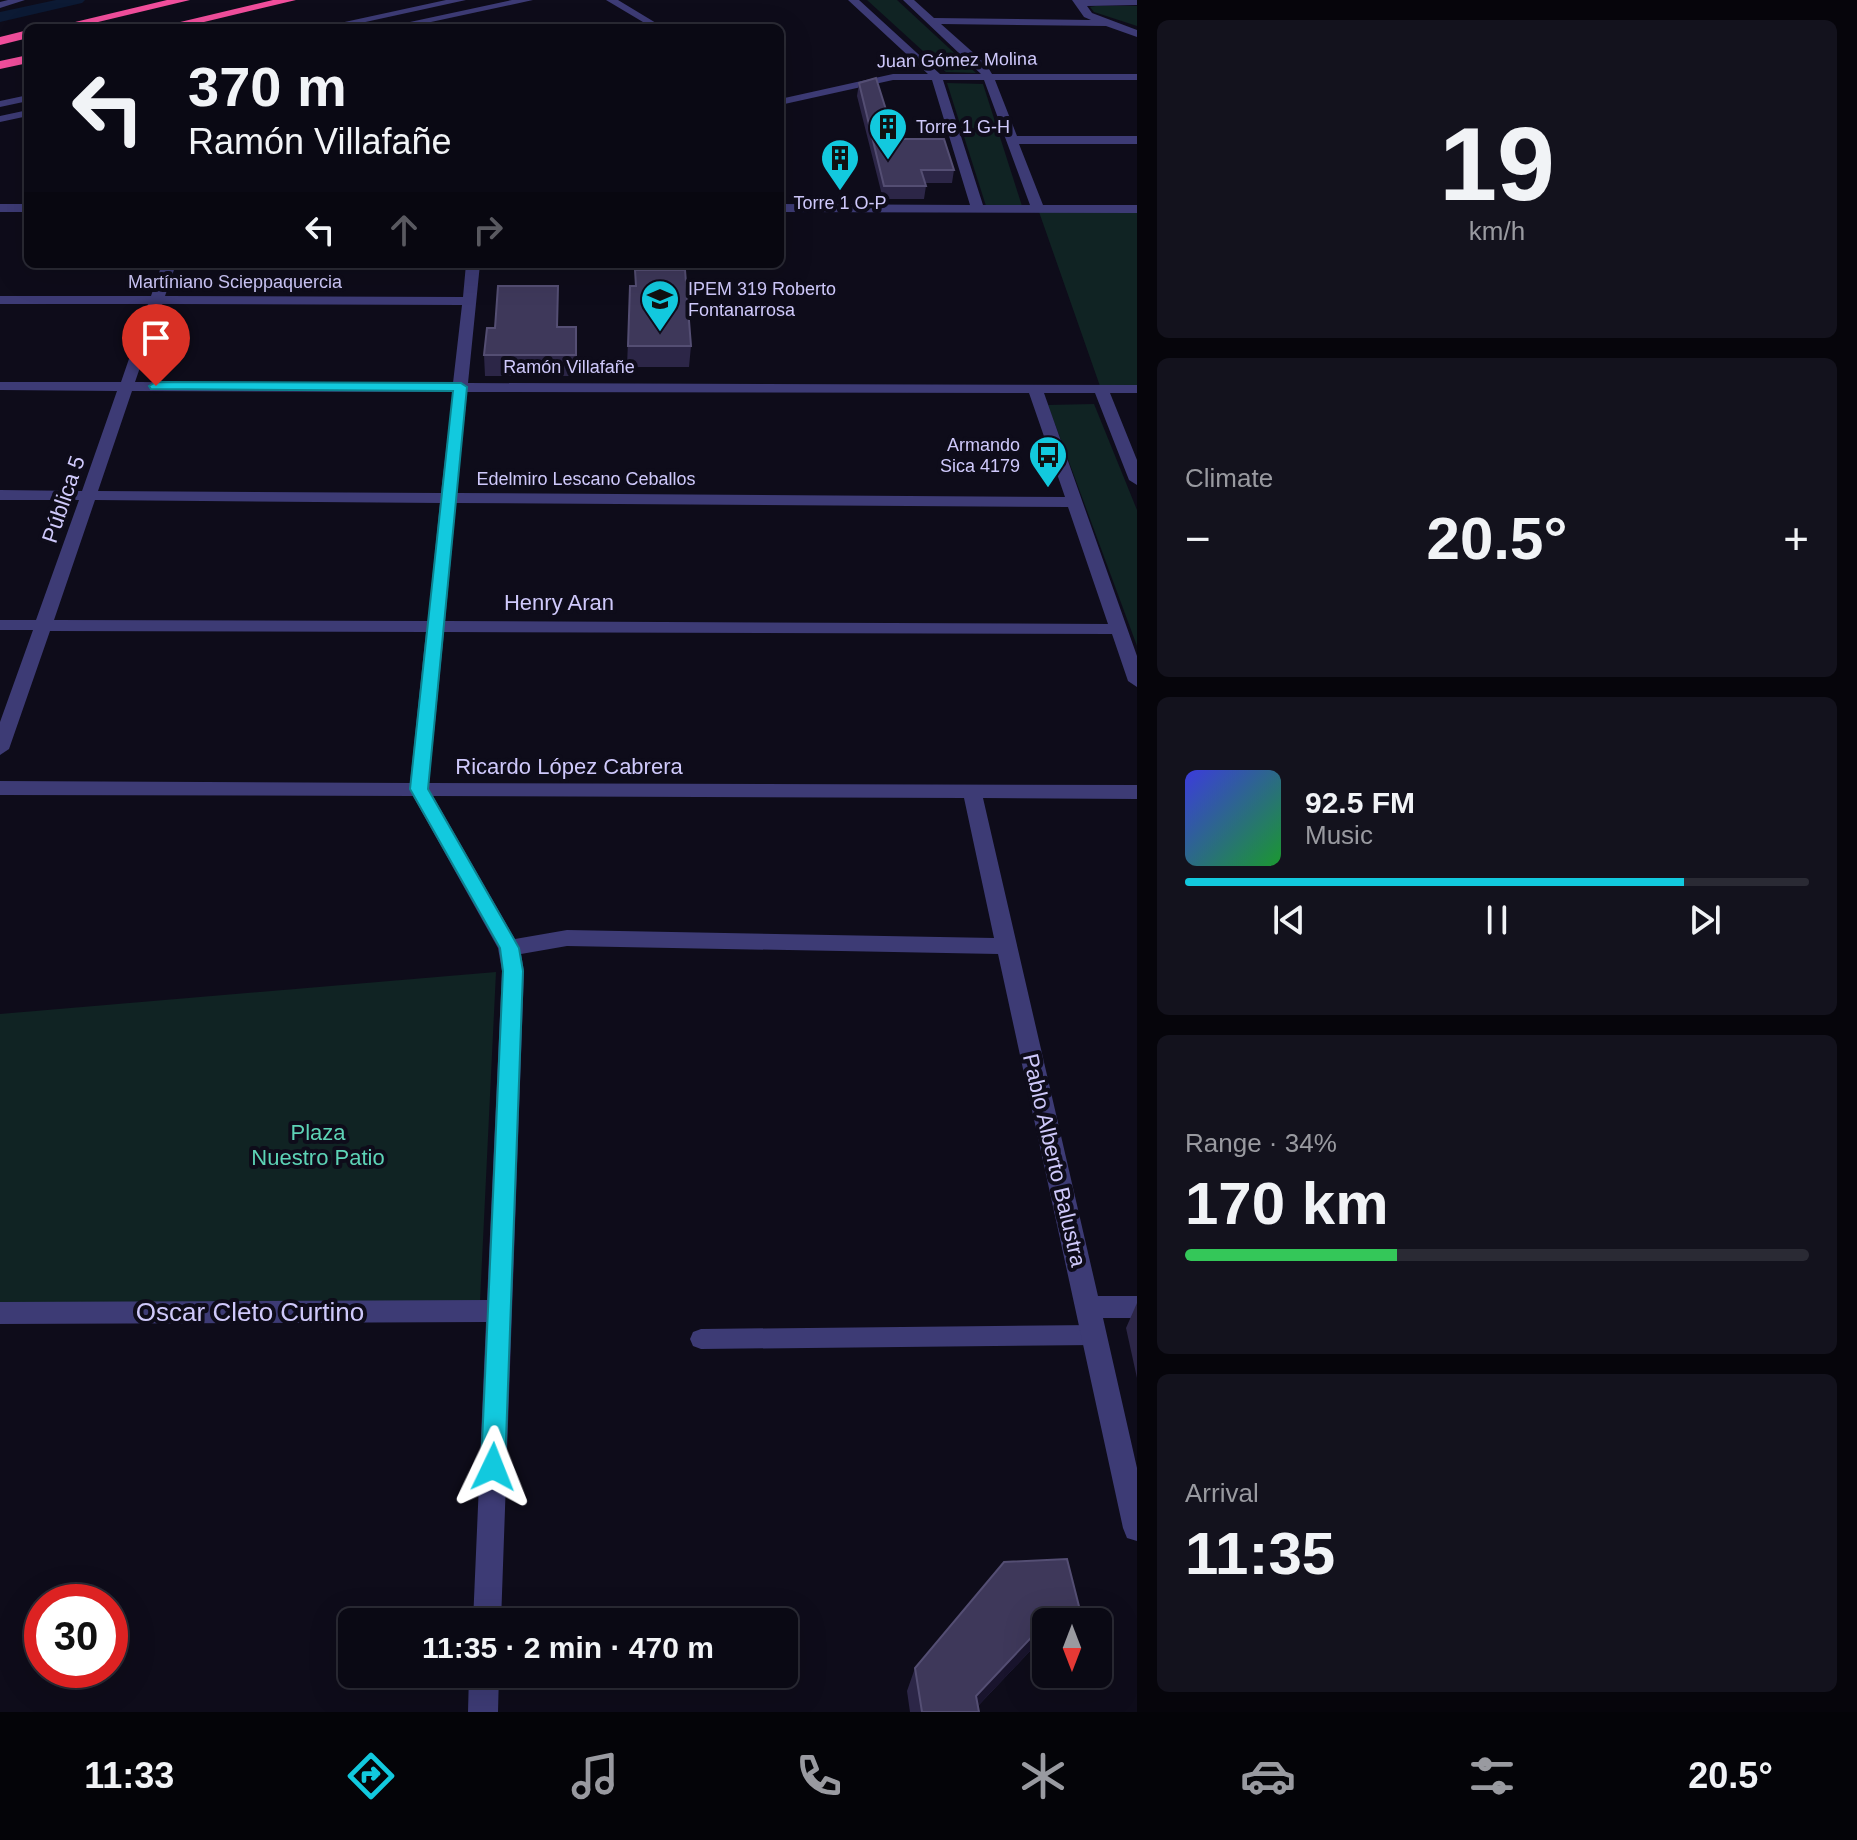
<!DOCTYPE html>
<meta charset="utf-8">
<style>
:root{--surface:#0a0914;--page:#13121d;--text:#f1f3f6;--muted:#999aa0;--line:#2a2a34;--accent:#12c9de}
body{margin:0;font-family:Arial,sans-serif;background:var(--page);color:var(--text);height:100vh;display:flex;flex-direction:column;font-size:30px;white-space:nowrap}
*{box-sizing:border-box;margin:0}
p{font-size:26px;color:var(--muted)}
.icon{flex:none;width:44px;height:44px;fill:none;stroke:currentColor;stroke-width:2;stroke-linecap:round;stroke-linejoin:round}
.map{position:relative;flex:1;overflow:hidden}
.details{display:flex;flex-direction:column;gap:20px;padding:20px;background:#06050b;width:720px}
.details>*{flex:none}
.hud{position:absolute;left:24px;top:24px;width:760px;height:244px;border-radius:12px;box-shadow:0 8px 32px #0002,0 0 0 2px var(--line);background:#0a0914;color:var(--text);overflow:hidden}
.needle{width:52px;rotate:180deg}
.tools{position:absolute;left:1032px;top:1608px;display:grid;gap:16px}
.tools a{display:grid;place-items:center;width:80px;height:80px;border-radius:12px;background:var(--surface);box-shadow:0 8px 32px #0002,0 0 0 2px var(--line);font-size:40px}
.speed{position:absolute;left:24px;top:1584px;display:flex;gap:16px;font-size:40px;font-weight:700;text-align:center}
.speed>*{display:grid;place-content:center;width:104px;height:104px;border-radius:50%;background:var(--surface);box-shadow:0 8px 32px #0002,0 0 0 2px var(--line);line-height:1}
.speed .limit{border:12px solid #d22;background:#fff;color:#111}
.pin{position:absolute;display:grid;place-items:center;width:68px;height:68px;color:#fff;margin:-82px -34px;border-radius:50% 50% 50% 0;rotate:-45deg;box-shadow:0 0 8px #0007}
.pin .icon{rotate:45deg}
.me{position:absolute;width:88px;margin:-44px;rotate:2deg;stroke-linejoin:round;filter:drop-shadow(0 0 6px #0008)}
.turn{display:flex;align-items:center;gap:28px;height:168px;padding:0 32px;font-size:36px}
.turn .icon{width:104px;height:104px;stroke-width:2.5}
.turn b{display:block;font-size:56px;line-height:68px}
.lanes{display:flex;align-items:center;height:76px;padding:0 32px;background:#0003;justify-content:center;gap:40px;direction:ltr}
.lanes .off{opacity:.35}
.big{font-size:60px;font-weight:700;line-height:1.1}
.details .card{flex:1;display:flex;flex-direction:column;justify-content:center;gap:12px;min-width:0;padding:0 28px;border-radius:12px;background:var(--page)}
.details .dial{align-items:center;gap:0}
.dial b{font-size:104px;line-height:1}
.song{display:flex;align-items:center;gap:24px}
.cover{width:96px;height:96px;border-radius:12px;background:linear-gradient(135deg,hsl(240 70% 55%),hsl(130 70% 35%))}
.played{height:8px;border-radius:4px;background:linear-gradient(90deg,var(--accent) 80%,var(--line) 80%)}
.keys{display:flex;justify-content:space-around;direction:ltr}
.heat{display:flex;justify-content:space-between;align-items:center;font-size:44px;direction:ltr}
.charge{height:12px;border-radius:6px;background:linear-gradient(90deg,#34c759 34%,var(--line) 0)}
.trip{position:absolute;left:338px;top:1608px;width:460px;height:80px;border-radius:12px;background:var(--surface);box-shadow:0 8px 32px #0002,0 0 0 2px var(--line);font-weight:700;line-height:80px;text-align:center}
.menu{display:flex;height:128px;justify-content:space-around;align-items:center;background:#040408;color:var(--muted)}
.menu .icon{width:56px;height:56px}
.menu .active{color:var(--accent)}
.menu b{font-size:36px;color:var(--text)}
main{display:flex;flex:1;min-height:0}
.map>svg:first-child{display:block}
.green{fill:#102323}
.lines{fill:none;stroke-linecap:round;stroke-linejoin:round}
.canal{fill:#0c1a34;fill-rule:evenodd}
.service{fill:#3d3b75;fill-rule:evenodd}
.minor{fill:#3d3b75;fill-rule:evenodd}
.tertiary{fill:#3d3b75;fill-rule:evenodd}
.motorway{fill:#f14e9c;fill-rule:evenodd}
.wall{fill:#2c2647}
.shaded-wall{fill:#19142d}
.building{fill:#3e385a;stroke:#544e73;stroke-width:2}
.route{fill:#12c9de;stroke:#0c8390;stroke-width:2}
.labels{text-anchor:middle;stroke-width:8;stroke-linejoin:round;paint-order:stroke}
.far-street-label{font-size:18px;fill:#cfc9fb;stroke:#0e0c1a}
.far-poi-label{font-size:18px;fill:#cfc9fb;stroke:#0e0c1a;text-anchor:start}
.street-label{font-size:22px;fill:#cfc9fb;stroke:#0e0c1a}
.park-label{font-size:22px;fill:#5dd3b6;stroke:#0e0c1a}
.near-street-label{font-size:26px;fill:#cfc9fb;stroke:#0e0c1a}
</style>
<main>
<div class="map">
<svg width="1137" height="1712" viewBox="0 0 1137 1712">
<rect width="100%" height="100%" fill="#0e0c1a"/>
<!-- green -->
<path class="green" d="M867,0H897L976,73L946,72Z
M1096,6H1137V26L1094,12L1090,7Z
M947,83L983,84L1022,206H986Z
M1038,209H1137V389H1101Z
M1094,404L1137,510V646L1048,405Z
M496,972L480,1302H0V1014Z"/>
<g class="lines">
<!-- canal -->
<path class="canal" d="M56,0H85L82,3L0,22V12Z"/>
<!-- service -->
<path class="service" d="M606,0H618L661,26L653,28Z
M1095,1325L1103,1328L1106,1335L1103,1342L1095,1345L701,1349L693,1346L690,1339L693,1332L701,1329Z"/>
<!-- minor -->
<path class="minor" d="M512,0H533L403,28H382Z
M848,0H859L940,74H981L903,0H914L934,18L1091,20L1084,17L1072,0H1137V5L1087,6L1092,13L1137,30V37L1106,26L941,24L986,64L992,74H1137V80H995L1017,136H1137V144H1019L1043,205H1137V213L780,212V204L970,205L932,80H893L780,105V99L893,74H928ZM943,80H984L1030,205H983Z
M28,110V116L0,122V116Z
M0,204H28V212H0Z
M162,264H176L165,296L463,297L466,264H480L468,383L1137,385V393H1110L1137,460V485L1129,480L1095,393H1044L1137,656V687L1128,681L1112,634L444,632L429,783L1137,785V799L983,798L1098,1296H1137V1318H1103L1137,1468V1541L1127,1538L1123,1528L998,954L567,946L521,954L524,971L501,1622H473L486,1322L0,1324V1302L487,1300L502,971L498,948L413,796L0,795V781L410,783L426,632L50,631L9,749L0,755V722L33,630H0V620H36L79,500H0V490L82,491L117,391L0,390V382H121L148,304H0V296H151ZM162,304L462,305L453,383L135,382ZM132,391L453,392L441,493L98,491ZM467,392L1029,393L1065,497L457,493ZM95,500L440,503L428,621L54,620ZM456,503L1068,507L1108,624L445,621ZM433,796L964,798L994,938L567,930L515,939Z
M469,1674H499L498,1712H468Z"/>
<!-- tertiary -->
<path class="tertiary" d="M8,0H25L0,8V2Z
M446,0H466L338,28H317Z
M28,95V101L0,107V101Z"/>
<!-- motorway -->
<path class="motorway" d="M167,0H190L73,28H50Z
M273,0H296L179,28H155Z
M28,30V38L0,45V37Z
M28,55V63L0,69V61Z"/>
</g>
<!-- wall -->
<path class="wall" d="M859,83L894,135L902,139L954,170L952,183H925L926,186L924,199H883L857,96Z
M635,270L691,346L689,367H627L630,286H635Z
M557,327H576V376H485L484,355Z
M1137,1303V1378L1126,1328Z
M1004,1562L1046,1622V1648L1032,1649L978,1706L979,1712H910L907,1691L915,1668Z"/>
<!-- shaded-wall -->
<path class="shaded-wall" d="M1043,1625L1032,1649L972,1712L976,1696Z"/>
<!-- building -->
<path class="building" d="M876,78L894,135L901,136L902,139H944L954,170H921L926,186H884L859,83Z
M635,270H685L691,346H628L630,286H636Z
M498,286H558L557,327H576V355H484L487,328H495Z
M1067,1559L1083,1622H1046V1625H1043L976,1696L979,1712H922L915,1668L1004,1562Z"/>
<!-- route -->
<path class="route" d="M156,382L461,383L467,387L428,789L519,948L523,971L505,1467L502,1475L493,1478L485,1475L481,1467L503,971L500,948L410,789L453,391L151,389L149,386Z"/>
<!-- icons -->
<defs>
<g id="building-pin" transform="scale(2)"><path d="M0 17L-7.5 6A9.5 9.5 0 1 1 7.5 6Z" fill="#12c9de" stroke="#0e0c1a"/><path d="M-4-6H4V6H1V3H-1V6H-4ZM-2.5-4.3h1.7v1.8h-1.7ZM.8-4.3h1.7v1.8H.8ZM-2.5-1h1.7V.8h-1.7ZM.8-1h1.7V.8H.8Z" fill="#111"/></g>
<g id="school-pin" transform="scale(2)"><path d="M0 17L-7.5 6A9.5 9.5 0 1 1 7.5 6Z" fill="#12c9de" stroke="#0e0c1a"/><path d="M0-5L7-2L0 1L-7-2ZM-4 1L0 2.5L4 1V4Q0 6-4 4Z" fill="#111"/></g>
<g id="bus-pin" transform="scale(2)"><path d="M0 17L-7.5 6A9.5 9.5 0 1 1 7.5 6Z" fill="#12c9de" stroke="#0e0c1a"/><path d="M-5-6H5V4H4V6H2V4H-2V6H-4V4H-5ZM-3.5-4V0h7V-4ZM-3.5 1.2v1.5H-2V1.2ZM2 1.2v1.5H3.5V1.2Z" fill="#111"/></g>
</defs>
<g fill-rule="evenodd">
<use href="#building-pin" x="888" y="127"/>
<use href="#building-pin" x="840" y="158"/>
<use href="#school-pin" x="660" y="299"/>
<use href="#bus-pin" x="1048" y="455"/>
</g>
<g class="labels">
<!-- far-street labels -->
<g class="far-street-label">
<text transform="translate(957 60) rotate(-1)" y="6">Juan Gómez Molina</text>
<text x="235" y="288">Martíniano Scieppaquercia</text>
<text x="569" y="373">Ramón Villafañe</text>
<text x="586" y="485">Edelmiro Lescano Ceballos</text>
</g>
<!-- far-poi labels -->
<g class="far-poi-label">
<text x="916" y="133">Torre 1 G-H</text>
<text x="840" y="209" text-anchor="middle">Torre 1 O-P</text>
<text x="688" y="295">IPEM 319 Roberto<tspan x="688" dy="21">Fontanarrosa</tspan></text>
<text x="1020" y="451" text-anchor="end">Armando<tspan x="1020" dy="21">Sica 4179</tspan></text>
</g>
<!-- street labels -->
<g class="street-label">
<text transform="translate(63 499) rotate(-71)" y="8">Pública 5</text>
<text x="559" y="610">Henry Aran</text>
<text x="569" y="774">Ricardo López Cabrera</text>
<text transform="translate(1055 1160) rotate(77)" y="8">Pablo Alberto Balustra</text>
</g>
<!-- park labels -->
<g class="park-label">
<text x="318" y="1140">Plaza<tspan x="318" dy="25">Nuestro Patio</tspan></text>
</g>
<!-- near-street labels -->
<g class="near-street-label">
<text x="250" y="1321">Oscar Cleto Curtino</text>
</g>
</g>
</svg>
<div class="tools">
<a><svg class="needle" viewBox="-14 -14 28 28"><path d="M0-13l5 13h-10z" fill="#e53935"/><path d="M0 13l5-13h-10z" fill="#999aa0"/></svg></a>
</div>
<div class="speed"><div class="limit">30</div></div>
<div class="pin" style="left:156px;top:386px;background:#d93025"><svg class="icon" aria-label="arrive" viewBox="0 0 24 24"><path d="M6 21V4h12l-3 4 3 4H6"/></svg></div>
<svg class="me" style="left:493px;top:1467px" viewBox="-20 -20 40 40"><path d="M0-17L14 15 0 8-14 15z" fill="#12c9de" stroke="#fff" stroke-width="4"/></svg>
<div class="trip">11:35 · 2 min · 470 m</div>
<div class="hud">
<div class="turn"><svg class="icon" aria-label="left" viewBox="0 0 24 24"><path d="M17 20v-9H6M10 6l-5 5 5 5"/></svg><div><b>370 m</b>Ramón Villafañe</div></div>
<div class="lanes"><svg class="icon" aria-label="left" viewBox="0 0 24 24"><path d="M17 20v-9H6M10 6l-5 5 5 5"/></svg><svg class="icon off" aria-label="ahead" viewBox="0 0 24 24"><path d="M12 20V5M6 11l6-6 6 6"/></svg><svg class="icon off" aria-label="right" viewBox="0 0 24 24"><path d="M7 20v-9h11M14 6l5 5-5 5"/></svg></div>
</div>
</div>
<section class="details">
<div class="card dial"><b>19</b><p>km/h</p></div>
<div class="card"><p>Climate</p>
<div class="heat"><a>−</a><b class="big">20.5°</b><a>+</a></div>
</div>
<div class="card">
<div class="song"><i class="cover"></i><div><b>92.5 FM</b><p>Music</p></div></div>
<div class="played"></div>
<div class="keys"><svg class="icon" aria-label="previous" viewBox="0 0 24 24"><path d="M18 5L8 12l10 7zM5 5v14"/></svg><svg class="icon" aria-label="pause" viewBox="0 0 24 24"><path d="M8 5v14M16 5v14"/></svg><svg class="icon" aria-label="next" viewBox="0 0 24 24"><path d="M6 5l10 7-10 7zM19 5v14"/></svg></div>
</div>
<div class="card"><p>Range · 34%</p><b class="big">170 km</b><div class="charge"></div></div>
<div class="card"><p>Arrival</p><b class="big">11:35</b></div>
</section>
</main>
<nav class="menu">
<b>11:33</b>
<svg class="icon active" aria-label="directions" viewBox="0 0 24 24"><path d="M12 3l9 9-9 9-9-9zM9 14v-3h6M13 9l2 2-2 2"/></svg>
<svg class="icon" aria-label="music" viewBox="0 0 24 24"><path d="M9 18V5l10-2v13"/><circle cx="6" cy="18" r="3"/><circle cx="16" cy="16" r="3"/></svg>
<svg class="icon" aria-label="phone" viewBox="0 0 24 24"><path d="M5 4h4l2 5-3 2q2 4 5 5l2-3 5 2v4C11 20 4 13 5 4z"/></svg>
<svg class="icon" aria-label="climate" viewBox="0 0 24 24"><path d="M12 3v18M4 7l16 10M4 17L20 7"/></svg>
<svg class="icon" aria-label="car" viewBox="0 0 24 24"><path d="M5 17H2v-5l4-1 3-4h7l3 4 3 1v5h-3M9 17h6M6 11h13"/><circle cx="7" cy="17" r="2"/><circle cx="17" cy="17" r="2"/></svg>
<svg class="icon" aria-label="filters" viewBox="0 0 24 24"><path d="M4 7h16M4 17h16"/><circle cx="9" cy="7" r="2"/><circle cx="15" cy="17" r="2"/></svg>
<b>20.5°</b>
</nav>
